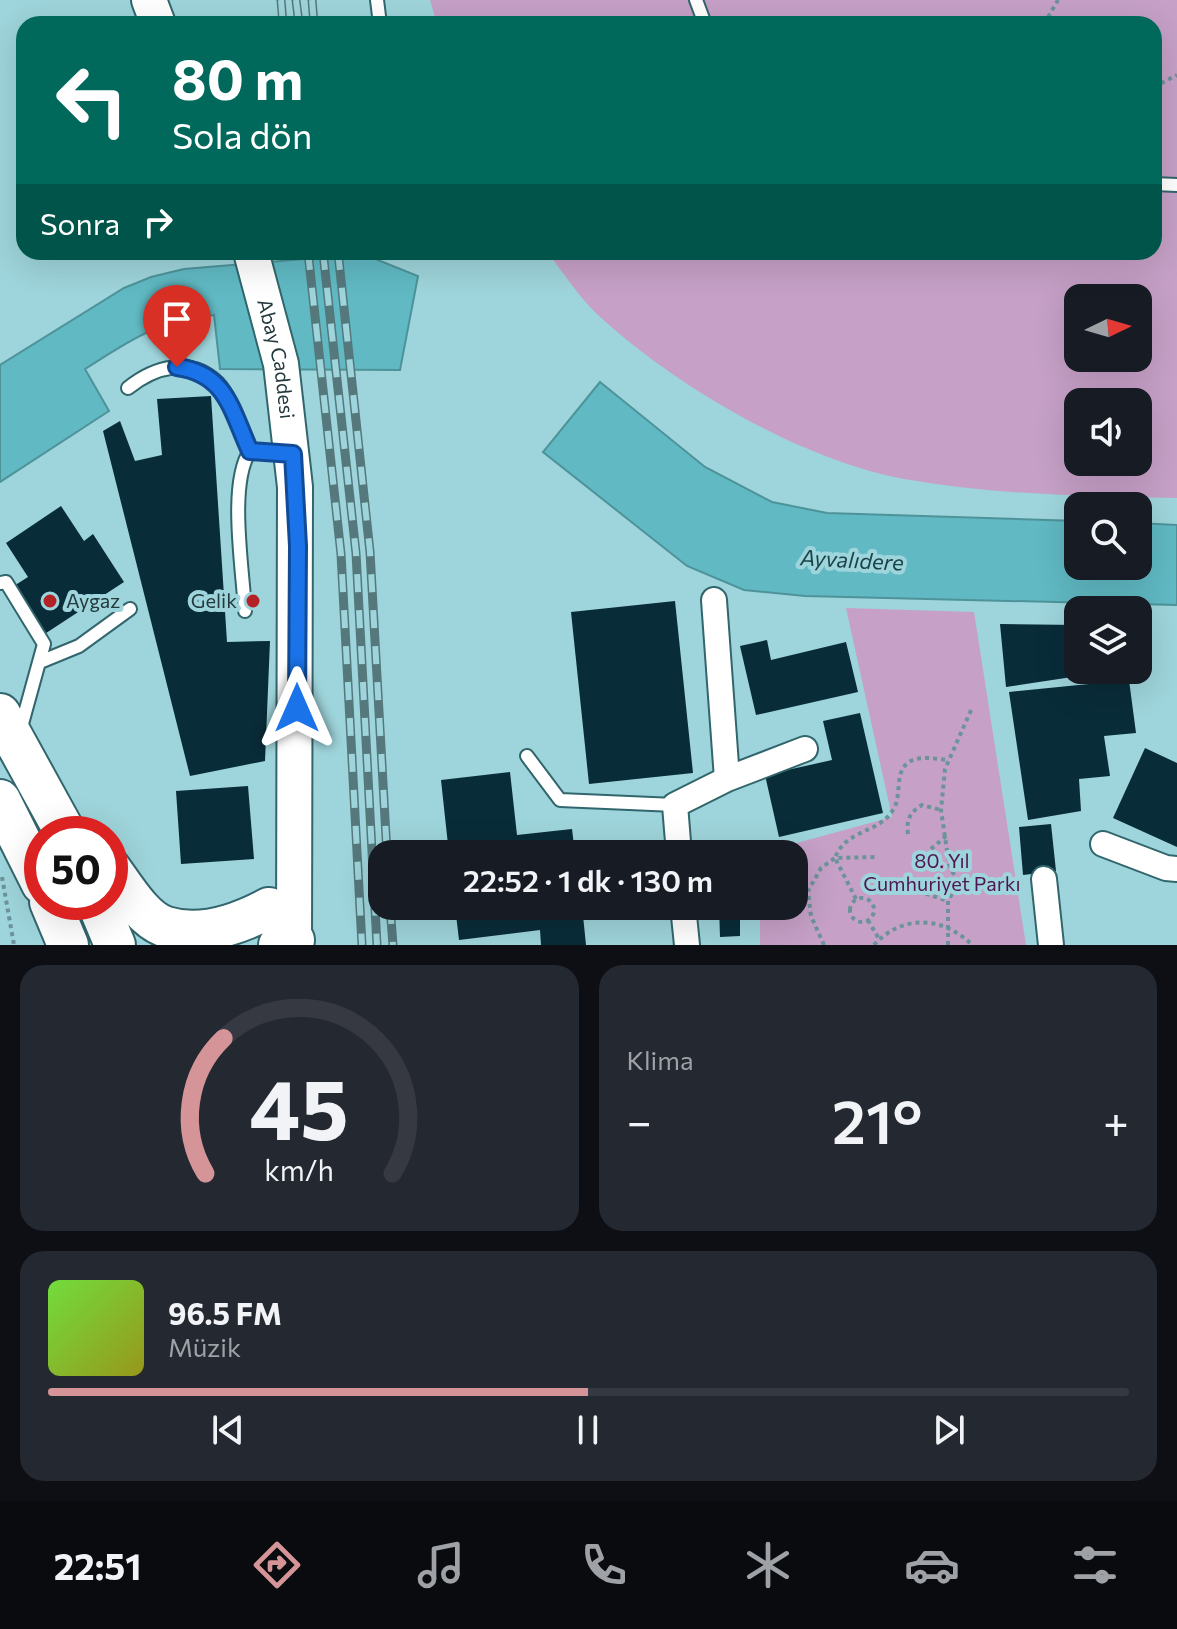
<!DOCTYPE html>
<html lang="tr">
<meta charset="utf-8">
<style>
:root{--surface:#171b24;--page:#242831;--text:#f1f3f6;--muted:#9ea1a6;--line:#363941;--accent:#d59598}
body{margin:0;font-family:Commissioner,sans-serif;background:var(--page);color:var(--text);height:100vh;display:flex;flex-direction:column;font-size:30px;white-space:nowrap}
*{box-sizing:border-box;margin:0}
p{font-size:26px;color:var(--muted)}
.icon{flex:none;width:44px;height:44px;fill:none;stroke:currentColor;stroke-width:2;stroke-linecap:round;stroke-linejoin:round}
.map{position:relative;height:945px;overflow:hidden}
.details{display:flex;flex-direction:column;gap:20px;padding:20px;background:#0d0f14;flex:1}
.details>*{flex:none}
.hud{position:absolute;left:16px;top:16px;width:1146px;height:244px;border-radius:24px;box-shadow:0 8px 32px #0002;background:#00695c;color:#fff;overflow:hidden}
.needle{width:52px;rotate:85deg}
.buttons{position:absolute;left:1064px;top:284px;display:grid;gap:16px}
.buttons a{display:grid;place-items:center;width:88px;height:88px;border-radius:16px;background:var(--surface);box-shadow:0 8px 32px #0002;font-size:40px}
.speed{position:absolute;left:24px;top:816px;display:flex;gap:16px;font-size:40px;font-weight:700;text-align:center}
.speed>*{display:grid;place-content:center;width:104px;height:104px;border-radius:50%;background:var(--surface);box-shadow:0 8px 32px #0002;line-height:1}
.speed .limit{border:12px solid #d22;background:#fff;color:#111}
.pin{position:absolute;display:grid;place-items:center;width:68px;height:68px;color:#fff;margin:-82px -34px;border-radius:50% 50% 50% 0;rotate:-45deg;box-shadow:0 0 8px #0007}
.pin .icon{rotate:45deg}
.me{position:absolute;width:88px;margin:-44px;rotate:0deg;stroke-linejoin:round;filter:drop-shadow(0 0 6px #0008)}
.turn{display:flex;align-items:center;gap:28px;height:168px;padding:0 24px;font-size:36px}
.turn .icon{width:104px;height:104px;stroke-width:2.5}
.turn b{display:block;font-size:56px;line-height:68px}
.then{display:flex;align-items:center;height:76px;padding:0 24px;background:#0003;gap:16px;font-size:30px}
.big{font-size:60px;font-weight:600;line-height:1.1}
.details .widget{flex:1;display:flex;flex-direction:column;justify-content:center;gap:12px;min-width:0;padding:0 28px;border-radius:24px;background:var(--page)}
.details .dial{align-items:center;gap:0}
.dial svg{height:208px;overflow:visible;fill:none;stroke:var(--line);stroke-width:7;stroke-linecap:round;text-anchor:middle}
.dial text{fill:var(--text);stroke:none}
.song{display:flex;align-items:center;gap:24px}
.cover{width:96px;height:96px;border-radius:12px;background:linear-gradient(135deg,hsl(100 70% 55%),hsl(60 70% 35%))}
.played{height:8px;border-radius:4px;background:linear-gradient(90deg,var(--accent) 50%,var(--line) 50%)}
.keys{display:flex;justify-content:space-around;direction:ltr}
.heat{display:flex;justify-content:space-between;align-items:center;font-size:44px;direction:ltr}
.details .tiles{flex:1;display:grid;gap:20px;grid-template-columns:1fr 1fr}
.widget:last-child{grid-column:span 2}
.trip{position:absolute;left:368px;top:840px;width:440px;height:80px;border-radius:24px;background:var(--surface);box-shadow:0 8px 32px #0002;font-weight:600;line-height:80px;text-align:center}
.tab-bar{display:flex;height:128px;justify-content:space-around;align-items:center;background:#090b0e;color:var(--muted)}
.tab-bar .icon{width:56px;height:56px}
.tab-bar .current{color:var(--accent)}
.tab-bar b{font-size:36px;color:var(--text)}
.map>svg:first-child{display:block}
.green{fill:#c6a0c7;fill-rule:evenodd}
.water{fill:#60b9c3;stroke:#4e939a;stroke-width:2}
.building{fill:#092c39}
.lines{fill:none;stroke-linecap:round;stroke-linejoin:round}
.service-casing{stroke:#32666d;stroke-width:16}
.minor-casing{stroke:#32666d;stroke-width:28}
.secondary-casing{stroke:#32666d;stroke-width:38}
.trunk-casing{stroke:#32666d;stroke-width:44}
.path{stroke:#6b9399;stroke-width:4;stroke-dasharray:4 4;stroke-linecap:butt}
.service{stroke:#fff;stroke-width:12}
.minor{stroke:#fff;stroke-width:24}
.secondary{stroke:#fff;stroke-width:34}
.trunk{stroke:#fff;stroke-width:40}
.rail-casing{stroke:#55787c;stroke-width:9}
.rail{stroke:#9ed4db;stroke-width:6;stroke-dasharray:18;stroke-linecap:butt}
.route-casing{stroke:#114b97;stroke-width:20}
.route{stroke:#1a73e8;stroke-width:14}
.poi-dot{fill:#b32226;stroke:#9ed4db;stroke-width:3}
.labels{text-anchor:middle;stroke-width:8;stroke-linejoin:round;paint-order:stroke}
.street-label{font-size:20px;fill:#23393c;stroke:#9ed4db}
.poi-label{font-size:20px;fill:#23393c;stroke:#9ed4db;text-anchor:start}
.park-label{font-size:20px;fill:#4f1652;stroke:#9ed4db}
.water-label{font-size:22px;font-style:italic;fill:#1b4449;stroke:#9ed4db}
</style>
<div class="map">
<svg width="1177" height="945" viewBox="0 0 1177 945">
<rect width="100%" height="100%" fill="#9ed4db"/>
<!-- green -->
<path class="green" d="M430,0H1177V498C1086,496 994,495 904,479C801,460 673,385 597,314C578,296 563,272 547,252H1154V24H437ZM1078,298H1138V358H1078ZM1078,402H1138V462H1078Z
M846,608L974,612L1026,945H760V906H794V854L760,853L892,817Z"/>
<!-- water -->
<path class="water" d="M363,254L418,276L400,370L220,369L214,315C152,324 137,336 85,369L109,411L0,482V365L124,288L151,277L184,269Z
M600,382L705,467L772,502L827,513L1078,521V566H1138V523L1177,525V605L805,596L744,590L687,566L543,452Z"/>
<!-- building -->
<path class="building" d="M211,396L227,642L270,641L265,761L190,776L103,431L120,421L135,461L162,455L157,399Z
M61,506L84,541L93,534L124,582L37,639L6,591L28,577L6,543Z
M675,601L693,773L589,784L571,612Z
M1000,624L1078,625V670L1105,672L1006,687Z
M767,640L771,660L846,642L858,692L756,715L740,646Z
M1129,680L1136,733L1104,736L1110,776L1079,779L1081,811L1028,820L1009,692Z
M860,713L883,813L779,837L765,775L832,760L823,721Z
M1145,748L1177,763V847L1113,818Z
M510,772L517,835L572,829L575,854H449L441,780Z
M248,786L254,859L181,864L176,791Z
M1051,824L1056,871L1023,875L1019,827Z
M455,906H582L586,945H541L540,930L459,940Z
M719,906H740V936L720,937Z"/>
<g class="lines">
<!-- service casing -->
<g class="service-casing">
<path id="service" d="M377,0L380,24
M696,0L705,24
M1154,184L1177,185
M128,388C154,367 191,356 218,383C233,399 240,431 250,451L287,454
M0,583L6,582L44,644L20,731
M245,611C243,570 228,484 250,451
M40,662L79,646L130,609
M527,756L560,800L675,805"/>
</g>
<!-- minor casing -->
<g class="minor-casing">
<path id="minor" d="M727,779L805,749
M1103,844L1166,868L1177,869
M679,854L675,805L727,779L714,600
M1044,879L1051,945
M683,906L687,945"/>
</g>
<!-- secondary casing -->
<g class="secondary-casing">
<g id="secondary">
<path d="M149,0L158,24"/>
<path id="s1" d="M251,252L281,364L295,487L294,945"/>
</g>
</g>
<!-- trunk casing -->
<g class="trunk-casing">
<path id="trunk" d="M0,714L66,834
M0,800L42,884
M110,868C124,887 143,920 166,927C201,938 239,924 269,908
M50,902L68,945
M97,902L115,945
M279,945L294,940"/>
</g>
<!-- path -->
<path class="path" d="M1044,24L1058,0
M1154,87L1177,75
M908,834C906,820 910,812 922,805L941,810
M931,849L946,836
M2,877L14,945
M918,891L948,901
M850 910a12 12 0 1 1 24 0a12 12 0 1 1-24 0Z
M856,899L835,858C846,828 881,834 894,808C902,794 894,772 909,762C919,755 936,759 947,760
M868,920L879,939
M824,945L811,916L808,891L821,868L835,858L876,857
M874,945C902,914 943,916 972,945
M948,945V901L954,890L955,877L949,864L941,810L945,769L972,708"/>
<!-- service -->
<use href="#service" class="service"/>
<!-- minor -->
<use href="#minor" class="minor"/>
<!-- secondary -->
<use href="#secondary" class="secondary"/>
<!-- trunk -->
<use href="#trunk" class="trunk"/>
<!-- rail casing -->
<g class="rail-casing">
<path id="rail" d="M281,0L283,24
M296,0L299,24
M312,0L314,24
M308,252L341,554L362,945
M323,252L356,553L377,945
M338,252L370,552L387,854
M390,906L393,945"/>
</g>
<!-- rail -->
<use href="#rail" class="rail"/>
</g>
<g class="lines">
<!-- route casing -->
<g class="route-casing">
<path id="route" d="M177,367C227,374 231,410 250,451L293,454L298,546L297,708"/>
</g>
<!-- route -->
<use href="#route" class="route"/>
</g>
<!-- markers -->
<g class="poi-dot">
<circle cx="50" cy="601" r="8"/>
<circle cx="253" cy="601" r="8"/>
</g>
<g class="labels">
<!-- street labels -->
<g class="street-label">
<text dy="7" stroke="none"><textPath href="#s1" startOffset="110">Abay Caddesi</textPath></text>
</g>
<!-- poi labels -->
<g class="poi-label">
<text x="66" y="608">Aygaz</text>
<text x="237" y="608" text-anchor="end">Gelik</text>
</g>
<!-- park labels -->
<g class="park-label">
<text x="942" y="868">80. Yıl<tspan x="942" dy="23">Cumhuriyet Parkı</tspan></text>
</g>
<!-- water labels -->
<g class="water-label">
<text transform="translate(852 560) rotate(3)" y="8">Ayvalıdere</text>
</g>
</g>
</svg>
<div class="buttons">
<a><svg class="needle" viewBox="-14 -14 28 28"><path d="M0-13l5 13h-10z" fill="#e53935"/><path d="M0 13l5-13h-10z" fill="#9ea1a6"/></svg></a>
<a><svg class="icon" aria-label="sound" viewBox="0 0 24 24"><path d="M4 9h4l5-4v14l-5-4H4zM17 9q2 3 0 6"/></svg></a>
<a><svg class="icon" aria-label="search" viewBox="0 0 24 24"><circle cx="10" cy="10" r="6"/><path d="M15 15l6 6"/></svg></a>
<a><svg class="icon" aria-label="layers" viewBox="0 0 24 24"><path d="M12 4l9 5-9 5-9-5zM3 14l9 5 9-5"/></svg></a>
</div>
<div class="speed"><div class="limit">50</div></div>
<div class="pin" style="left:177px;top:367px;background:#d93025"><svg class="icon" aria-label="arrive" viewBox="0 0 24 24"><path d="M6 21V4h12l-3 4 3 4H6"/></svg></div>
<svg class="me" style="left:297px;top:708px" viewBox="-20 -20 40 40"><path d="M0-17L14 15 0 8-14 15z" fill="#1a73e8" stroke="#fff" stroke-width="4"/></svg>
<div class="trip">22:52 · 1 dk · 130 m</div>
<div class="hud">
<div class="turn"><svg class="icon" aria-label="left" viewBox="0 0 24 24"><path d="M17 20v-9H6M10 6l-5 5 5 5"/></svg><div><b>80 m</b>Sola dön</div></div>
<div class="then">Sonra<svg class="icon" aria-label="right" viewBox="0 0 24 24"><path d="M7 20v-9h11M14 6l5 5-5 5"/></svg></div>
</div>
</div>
<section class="details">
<div class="tiles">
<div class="widget dial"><svg viewBox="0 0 100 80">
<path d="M14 69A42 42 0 1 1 86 69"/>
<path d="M14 69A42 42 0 0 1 21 17" stroke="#d59598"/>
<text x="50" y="56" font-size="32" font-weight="700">45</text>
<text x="50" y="72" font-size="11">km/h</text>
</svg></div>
<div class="widget"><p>Klima</p>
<div class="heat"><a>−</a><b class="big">21°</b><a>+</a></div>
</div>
<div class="widget">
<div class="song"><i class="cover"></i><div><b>96.5 FM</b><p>Müzik</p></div></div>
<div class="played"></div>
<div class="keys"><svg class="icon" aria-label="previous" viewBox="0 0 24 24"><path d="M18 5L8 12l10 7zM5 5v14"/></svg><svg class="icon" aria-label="pause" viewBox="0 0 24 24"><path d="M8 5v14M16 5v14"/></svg><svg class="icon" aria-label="next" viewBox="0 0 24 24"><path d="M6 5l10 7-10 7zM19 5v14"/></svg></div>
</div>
</div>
</section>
<nav class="tab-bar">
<b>22:51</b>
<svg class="icon current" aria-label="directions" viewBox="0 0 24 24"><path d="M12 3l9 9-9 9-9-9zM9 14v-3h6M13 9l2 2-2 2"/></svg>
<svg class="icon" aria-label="music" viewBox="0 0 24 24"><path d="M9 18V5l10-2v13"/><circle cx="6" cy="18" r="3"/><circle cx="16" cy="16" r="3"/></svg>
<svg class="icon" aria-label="phone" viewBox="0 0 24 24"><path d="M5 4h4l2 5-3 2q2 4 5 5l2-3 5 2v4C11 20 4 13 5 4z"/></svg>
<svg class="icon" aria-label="climate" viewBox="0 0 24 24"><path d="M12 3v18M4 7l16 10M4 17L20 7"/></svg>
<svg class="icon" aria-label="car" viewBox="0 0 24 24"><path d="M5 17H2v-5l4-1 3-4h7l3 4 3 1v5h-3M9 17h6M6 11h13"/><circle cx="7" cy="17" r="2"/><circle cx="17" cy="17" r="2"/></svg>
<svg class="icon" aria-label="filters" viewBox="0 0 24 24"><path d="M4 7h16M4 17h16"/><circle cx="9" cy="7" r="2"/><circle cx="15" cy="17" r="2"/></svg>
</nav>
